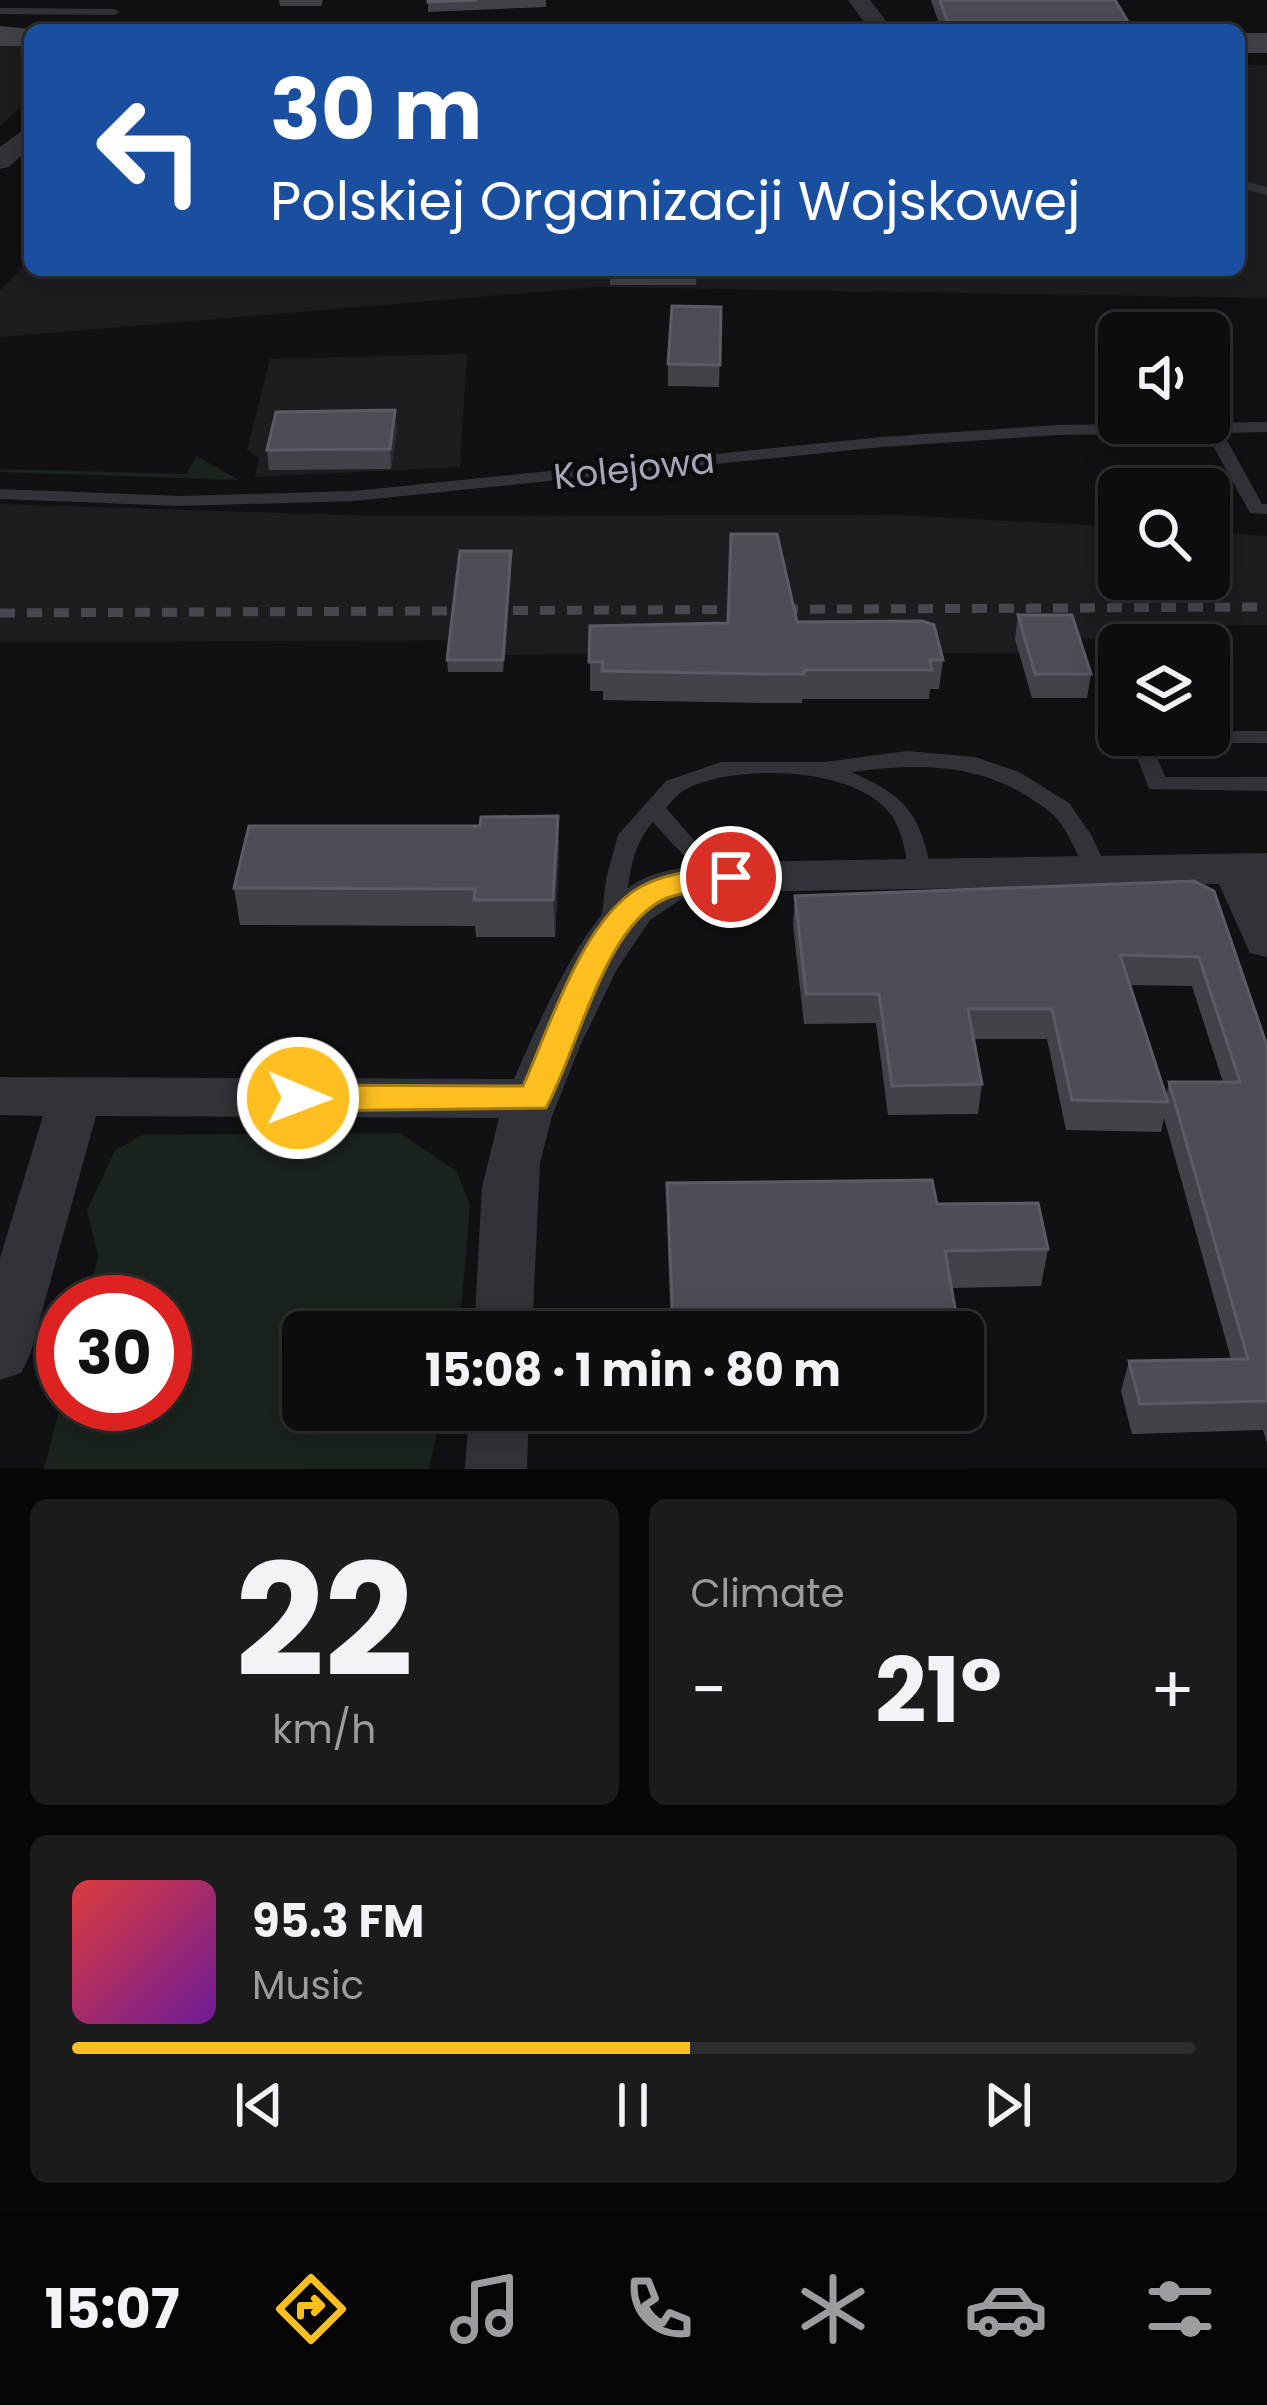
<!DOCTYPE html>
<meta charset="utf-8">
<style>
:root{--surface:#0d0d0e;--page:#1b1b1c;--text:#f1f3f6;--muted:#9a9c9e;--line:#2d2d2e;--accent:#fdbf1f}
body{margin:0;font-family:Poppins,sans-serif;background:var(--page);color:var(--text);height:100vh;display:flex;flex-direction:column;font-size:45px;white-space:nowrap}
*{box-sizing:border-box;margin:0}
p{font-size:39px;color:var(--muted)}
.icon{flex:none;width:66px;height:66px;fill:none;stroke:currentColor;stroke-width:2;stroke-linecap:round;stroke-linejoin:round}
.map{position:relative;height:1469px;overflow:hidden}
.panel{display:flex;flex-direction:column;gap:30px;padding:30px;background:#070708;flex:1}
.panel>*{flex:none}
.hud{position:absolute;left:24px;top:24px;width:1221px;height:252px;border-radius:18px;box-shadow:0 6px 30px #0003,0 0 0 3px var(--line);background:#1a4fa0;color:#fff;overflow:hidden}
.tools{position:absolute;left:1098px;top:312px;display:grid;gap:24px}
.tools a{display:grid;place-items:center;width:132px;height:132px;border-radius:18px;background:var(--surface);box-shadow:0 6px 30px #0003,0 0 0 3px var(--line);font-size:60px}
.speed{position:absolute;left:36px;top:1275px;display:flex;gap:24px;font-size:60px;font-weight:700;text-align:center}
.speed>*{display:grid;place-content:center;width:156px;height:156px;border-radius:50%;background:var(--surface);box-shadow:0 6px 30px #0003,0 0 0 3px var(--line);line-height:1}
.speed .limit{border:18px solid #d22;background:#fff;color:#111}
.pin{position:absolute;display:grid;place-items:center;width:102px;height:102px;color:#fff;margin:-51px;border:6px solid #fff;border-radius:50%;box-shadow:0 3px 12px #0007}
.me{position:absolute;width:132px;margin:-66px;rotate:91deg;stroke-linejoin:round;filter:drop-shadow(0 0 9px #0008)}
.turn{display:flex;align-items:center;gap:42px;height:252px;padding:0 48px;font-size:54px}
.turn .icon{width:156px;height:156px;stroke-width:2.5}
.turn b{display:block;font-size:84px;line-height:102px}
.big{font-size:90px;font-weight:700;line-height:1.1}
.panel .widget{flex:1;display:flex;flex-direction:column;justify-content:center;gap:18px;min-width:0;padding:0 42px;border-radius:18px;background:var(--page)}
.panel .dial{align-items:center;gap:0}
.dial b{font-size:156px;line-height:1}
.song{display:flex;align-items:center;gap:36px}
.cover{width:144px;height:144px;border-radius:18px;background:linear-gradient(135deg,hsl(0 70% 55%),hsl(280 70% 35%))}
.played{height:12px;border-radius:6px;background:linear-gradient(90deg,var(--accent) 55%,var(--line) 55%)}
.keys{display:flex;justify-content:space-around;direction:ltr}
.heat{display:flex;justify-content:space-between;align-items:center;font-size:66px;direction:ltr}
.panel .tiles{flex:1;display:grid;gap:30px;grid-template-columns:1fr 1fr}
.widget:last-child{grid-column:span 2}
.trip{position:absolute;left:282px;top:1311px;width:702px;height:120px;border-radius:18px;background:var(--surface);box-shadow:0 6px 30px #0003,0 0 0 3px var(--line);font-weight:700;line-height:120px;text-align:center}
.dock{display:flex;height:192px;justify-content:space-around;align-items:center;background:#050506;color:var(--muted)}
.dock .icon{width:84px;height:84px}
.dock .current{color:var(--accent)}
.dock b{font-size:54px;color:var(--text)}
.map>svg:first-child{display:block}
.built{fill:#1d1d20}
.green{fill:#1b231d}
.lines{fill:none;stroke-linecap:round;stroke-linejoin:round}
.service{fill:#323338;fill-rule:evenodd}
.minor{fill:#323338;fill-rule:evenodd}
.secondary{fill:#404248;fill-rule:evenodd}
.rail{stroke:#47484f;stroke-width:9;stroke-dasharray:15 12;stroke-linecap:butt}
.wall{fill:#424249;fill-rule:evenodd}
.shaded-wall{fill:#2a2a2f}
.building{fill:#4d4d55;stroke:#5a5b64;stroke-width:3}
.route{fill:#fdbf1f;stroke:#a47c14;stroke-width:3}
.labels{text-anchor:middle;stroke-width:9;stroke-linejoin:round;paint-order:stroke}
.street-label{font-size:36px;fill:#a2a6b5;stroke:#0c0c0e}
</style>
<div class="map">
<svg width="1267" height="1469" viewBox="0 0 1267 1469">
<rect width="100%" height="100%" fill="#111113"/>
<!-- built -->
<path class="built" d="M0,44H30V99L0,126Z
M1239,65H1267V298L597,287L0,337V290L30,260V270H1239Z
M467,354L460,467L255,477L259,458L247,450L270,359Z
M0,504L377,516L900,515L1119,527V579H1209V532L1267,536V625H1179L1183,638L1016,639L1019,653L504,655L505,640L0,642Z"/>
<!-- green -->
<path class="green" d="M196,456L239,480L0,472V469L187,474Z
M400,1133L457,1172L470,1205L459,1332H303V1410H442L429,1469H44L63,1395V1404H165V1302H87L98,1256L87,1210L115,1150L143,1135Z"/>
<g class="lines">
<!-- service -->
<path class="service" d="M0,8L114,9L120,12L114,15L0,14Z
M1239,180L1267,187V195L1239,188Z
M1267,422V432L1223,433L1262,504H1267V514L1250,513L1206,433L1057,435L882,447L354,501L181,506L0,499V489L181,496L354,491L882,437L1057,425Z
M1209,731H1267V743H1151L1165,777H1267V791L1149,789L1129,735H1209Z
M907,751L975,757L1019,772L1069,803L1092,836L1108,872L1097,880L1089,877C1078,858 1071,836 1057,819C1049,809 1037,803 1027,796C971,762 914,764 851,772C908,797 920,814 932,874L921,882L910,874C905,854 903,829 889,812C851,766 736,764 686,789C678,793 672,801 666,808L699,846L739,872L742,877L739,882C708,888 672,843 653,822C628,850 628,888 625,924L621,930H605L601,924L606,879L618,835L666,781L721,762H825Z"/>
<!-- minor -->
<path class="minor" d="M848,0H870L893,30H870Z
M30,125V147L9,167L0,169V147Z
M1267,853V957L1250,953L1219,884L731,892L683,898L650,920L617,969L580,1046L552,1116L540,1163L532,1332H474L482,1187L499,1118L96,1116L30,1355L21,1373L0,1380V1258L43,1116L0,1115V1077L514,1079C538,1025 585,910 639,881C666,867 701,865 731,862Z
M469,1410H529L527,1469H465Z"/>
<!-- secondary -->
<path class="secondary" d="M0,26L42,30H30V46H0Z
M1239,33H1267V53H1239Z"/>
<!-- rail -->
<path class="rail" d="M0,613L1267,607"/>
</g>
<!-- wall -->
<path class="wall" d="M279,0H323L321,6H280Z
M428,0H546V7L428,12Z
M931,0H1115L1133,30H941Z
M1239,140L1244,149L1239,172Z
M610,270H697L696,285H610Z
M721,307L719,387L668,386V364Z
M395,410L397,430L391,469L269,470L267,450Z
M511,563L503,672H448L447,660Z
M1018,615L1091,674L1087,698H1032L1015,639Z
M797,622L943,660L939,689H930L929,699H802V703H767L603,700V691H590V626Z
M558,816L559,853L555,937H476L475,926L240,925L234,888L480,826Z
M1194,881L1267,1046V1443L1263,1430L1132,1434L1121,1391L1129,1361L1231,1359L1164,1118L1161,1132L1066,1130L1047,1039H973L982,1084L978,1114L888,1115L876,1023L804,1024L793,925L795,896ZM1129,985L1192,986L1223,1082H1169L1166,1097Z
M667,1183L937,1204L1048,1249L1041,1286L951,1288L957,1319L955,1332H671L667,1220Z"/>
<!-- shaded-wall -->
<path class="shaded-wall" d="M395,410L397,430L391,469L390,449Z
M511,551V563L503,672V660Z
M558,816L559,853L555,937L553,900Z"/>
<!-- building -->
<path class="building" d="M428,0H477L428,2Z
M940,0H1115L1133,30H950Z
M672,306L721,307L720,365L668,364Z
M395,410L390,449L267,450L276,412Z
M731,534H777L797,622L922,621L934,625L943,660H930L932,670H804V674H768L602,671L603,662H589L590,626L728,623Z
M460,551H511L503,660H447Z
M1018,615H1072L1091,674H1035Z
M558,816L553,900H474L475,889L234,888L249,826H480L481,817Z
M1194,881L1214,891L1267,1046V1401L1140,1404L1129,1361L1248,1359L1169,1082H1240L1199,957L1120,955L1168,1102L1072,1100L1052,1009H968L982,1084L892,1086L879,994H806L795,896Z
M932,1180L937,1204L1038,1203L1048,1249L945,1251L957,1319L673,1322L667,1183Z"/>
<!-- route -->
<path class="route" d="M731,867L741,870L746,877L741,884C717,891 691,889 667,898C604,924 578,1050 546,1108L298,1111L286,1107L281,1098L286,1089L298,1085L523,1086C550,1027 582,920 640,887C666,872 702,870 731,867Z"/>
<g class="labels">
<!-- street labels -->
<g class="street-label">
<text transform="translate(634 468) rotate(-6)" y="13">Kolejowa</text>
</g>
</g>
</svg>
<div class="tools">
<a><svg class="icon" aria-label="sound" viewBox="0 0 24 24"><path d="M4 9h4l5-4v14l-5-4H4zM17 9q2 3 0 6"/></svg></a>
<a><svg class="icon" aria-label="search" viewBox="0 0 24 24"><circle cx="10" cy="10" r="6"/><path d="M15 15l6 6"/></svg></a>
<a><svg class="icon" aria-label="layers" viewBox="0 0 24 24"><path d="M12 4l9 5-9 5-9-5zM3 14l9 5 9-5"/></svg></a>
</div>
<div class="speed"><div class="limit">30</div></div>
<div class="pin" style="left:731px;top:877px;background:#d93025"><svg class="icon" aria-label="arrive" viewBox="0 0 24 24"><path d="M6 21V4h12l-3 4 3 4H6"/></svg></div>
<svg class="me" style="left:298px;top:1098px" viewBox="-20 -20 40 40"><circle r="17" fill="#fdbf1f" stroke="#fff" stroke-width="3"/><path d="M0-11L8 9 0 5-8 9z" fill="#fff"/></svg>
<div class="trip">15:08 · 1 min · 80 m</div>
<div class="hud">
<div class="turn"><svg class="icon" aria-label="left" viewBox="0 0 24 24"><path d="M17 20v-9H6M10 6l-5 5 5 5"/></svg><div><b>30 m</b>Polskiej Organizacji Wojskowej</div></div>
</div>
</div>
<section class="panel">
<div class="tiles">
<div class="widget dial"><b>22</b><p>km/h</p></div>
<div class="widget"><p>Climate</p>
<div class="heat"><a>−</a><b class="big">21°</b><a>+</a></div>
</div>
<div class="widget">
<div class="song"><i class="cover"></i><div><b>95.3 FM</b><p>Music</p></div></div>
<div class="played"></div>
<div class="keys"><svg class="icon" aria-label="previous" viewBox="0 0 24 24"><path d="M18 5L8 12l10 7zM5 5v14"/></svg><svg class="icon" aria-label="pause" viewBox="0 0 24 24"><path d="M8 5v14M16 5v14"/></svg><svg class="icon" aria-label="next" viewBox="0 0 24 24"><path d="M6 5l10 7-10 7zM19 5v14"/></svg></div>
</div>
</div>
</section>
<nav class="dock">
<b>15:07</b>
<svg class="icon current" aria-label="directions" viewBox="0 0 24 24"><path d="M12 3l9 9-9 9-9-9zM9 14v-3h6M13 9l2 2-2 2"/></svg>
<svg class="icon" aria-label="music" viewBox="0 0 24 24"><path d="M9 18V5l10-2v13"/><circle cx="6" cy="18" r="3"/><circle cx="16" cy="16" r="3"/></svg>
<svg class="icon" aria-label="phone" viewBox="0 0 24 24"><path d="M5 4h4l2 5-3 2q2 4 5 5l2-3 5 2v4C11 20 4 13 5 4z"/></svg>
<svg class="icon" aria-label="climate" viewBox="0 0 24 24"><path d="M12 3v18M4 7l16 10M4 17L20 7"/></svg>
<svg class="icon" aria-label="car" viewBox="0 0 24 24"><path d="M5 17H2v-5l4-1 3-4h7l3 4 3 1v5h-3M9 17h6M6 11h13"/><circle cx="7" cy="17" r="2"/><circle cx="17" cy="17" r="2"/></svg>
<svg class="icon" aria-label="filters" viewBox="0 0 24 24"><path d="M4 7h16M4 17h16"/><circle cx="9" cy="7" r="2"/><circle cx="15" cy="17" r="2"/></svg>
</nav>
